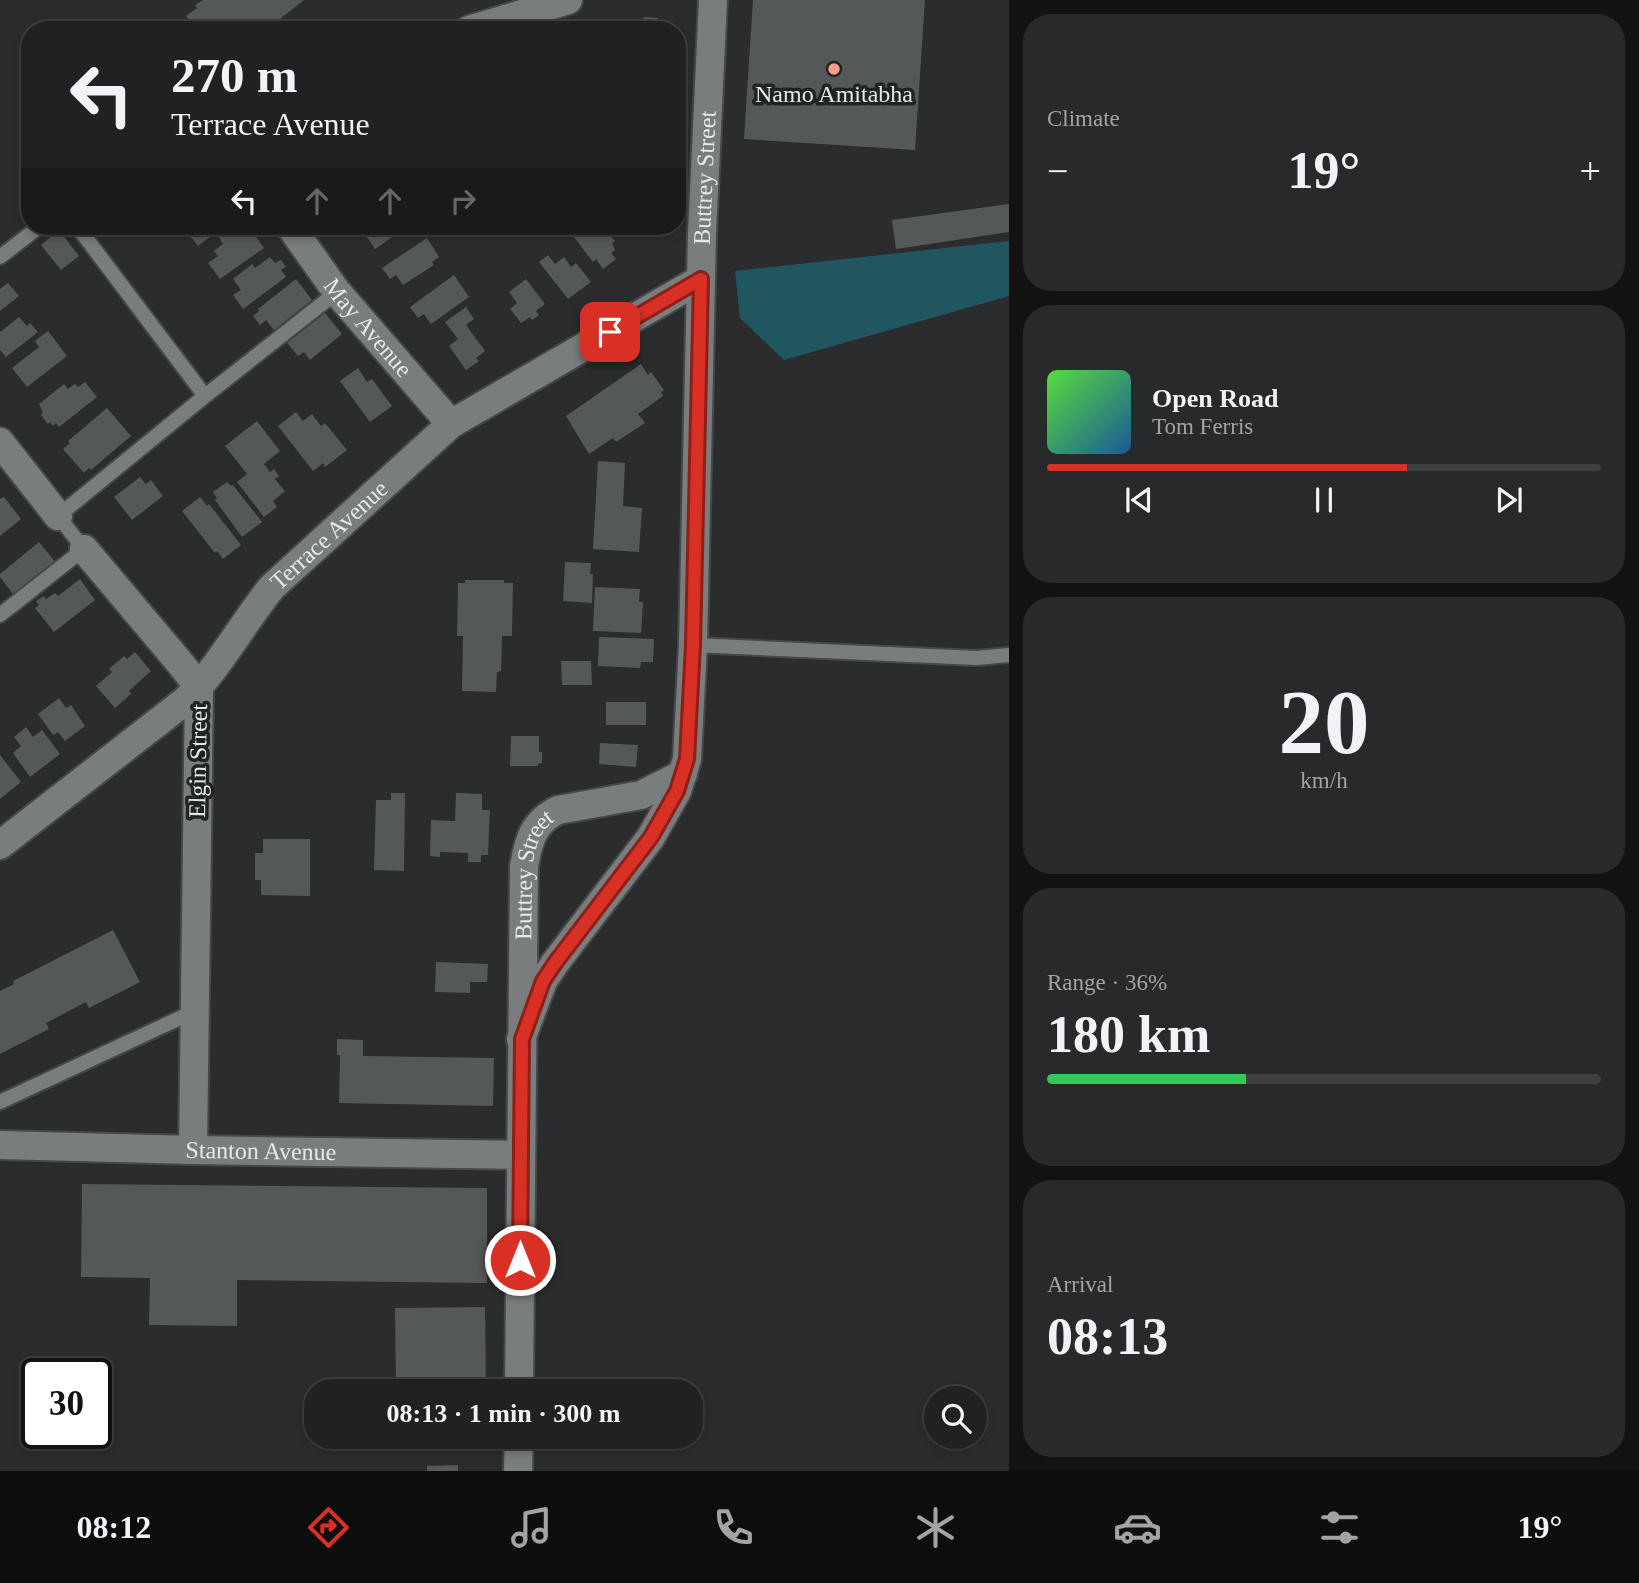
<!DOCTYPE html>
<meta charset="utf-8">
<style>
:root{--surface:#202122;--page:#28292a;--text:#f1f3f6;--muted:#a2a3a5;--line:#3d3e40;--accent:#d93025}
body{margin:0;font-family:"Times New Roman",serif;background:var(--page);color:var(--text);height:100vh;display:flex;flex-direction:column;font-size:26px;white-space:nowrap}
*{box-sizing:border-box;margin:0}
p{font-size:23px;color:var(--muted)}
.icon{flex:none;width:38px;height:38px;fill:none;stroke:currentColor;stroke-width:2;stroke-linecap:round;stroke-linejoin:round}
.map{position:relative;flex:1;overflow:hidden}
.sheet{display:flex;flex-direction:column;gap:14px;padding:14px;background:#121213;width:630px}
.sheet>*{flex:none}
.guide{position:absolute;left:21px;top:21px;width:665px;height:214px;border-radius:28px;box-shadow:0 4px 10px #0003,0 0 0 2px var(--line);background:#202122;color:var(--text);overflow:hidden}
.controls{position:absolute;left:924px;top:1386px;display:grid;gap:14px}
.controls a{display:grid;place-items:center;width:63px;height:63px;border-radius:50%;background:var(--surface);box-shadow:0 4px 10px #0003,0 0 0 2px var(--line);font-size:35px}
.speed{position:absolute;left:21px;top:1358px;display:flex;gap:14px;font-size:35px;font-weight:700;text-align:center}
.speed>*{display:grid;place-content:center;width:91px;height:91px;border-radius:50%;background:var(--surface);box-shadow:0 4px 10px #0003,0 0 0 2px var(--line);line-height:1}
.speed .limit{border:4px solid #111;border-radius:10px;background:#fff;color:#111}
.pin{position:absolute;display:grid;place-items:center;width:60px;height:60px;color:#fff;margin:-30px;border-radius:14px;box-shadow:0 4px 10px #0006}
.me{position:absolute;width:77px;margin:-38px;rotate:0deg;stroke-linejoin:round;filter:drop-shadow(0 0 5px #0008)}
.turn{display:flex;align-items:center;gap:24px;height:147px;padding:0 35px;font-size:32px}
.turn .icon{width:91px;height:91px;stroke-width:2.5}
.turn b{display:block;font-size:49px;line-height:60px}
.lanes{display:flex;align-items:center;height:66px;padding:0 35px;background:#0003;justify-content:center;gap:35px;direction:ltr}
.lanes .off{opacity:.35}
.big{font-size:52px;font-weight:600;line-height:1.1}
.sheet .widget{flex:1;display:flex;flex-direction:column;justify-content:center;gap:10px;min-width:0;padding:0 24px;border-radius:28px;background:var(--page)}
.sheet .dial{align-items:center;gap:0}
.dial b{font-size:91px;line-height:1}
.song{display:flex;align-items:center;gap:21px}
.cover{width:84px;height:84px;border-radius:10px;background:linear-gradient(135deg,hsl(110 70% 55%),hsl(210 70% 35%))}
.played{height:7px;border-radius:4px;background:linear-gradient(90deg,var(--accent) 65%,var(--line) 65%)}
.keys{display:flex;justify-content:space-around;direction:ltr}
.heat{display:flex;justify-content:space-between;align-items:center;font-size:38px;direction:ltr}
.charge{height:10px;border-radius:5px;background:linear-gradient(90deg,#34c759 36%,var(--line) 0)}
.trip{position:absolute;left:304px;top:1379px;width:399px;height:70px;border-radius:28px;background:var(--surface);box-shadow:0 4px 10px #0003,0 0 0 2px var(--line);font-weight:600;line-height:70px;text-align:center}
.menu{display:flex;height:112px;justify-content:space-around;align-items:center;background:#0d0d0e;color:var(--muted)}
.menu .icon{width:49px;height:49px}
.menu .selected{color:var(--accent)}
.menu b{font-size:32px;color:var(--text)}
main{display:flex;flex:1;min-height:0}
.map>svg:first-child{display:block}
.green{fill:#22565f}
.building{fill:#555859}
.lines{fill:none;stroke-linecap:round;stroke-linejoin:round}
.service-casing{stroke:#454848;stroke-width:18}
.minor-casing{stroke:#454848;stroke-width:32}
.service{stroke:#7a7d7d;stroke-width:14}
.minor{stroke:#7a7d7d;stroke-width:28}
.route-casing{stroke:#8d1f18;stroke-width:18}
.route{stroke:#d93025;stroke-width:12}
.poi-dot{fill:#f59d8f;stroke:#202323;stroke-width:2.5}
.labels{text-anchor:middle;stroke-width:7;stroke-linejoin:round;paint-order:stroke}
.poi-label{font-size:24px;fill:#e6e8e9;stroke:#202323}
.street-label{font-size:24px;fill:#e6e8e9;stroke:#202323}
</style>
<main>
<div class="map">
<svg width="1009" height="1471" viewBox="0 0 1009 1471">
<rect width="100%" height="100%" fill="#2a2c2d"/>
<!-- green -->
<path class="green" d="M1009,241V296L784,360L740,318L735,271Z"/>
<!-- building -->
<path class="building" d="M203,0H304L266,30H196L186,16L197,8L195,5Z
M753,0H925L915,150L744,139Z
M644,17L658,18V25L669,26L672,30H617V24H642Z
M585,25L586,30H569V29Z
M1009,204V232L896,249L892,220Z
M182,226H224L198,246Z
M246,226H252L256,231L254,234L264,248L220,279L208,263L218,256L214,251L223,244L219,237L232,227L237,233Z
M351,226H408L375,249L361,228L355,232Z
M580,226H592L600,236L608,233L615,241L612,243L615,250L611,253L616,259L603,269L596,259L593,262L571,233Z
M59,230L79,256L61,270L41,245Z
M427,238L439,257L432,262L434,265L403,285L396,275L390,279L382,268Z
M548,255L555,264L564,257L571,267L576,263L591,282L568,299L539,262Z
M270,257L275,263L281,260L286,267L281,270L286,277L243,309L233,295L241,290L233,279L252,264L255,268Z
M454,275L469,297L431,324L424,314L418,318L410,307Z
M296,279L312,300L274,330L266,320L260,325L253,316L259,311L258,309Z
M526,279L545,304L536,311L539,315L532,320L530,317L521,323L510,309L517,303L509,292Z
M8,283L19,296L0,311V289Z
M466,307L474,319L466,325L485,351L476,358L479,361L466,370L449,346L458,339L445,322Z
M325,313L342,334L310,360L304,352L298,356L287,343Z
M19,317L27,326L30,323L38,332L6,357L0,350V332Z
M48,331L67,356L27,387L12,368L39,347L35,341Z
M641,364L648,375L651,372L664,390L661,392L663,396L638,414L645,423L616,442L613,438L589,454L566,416Z
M358,368L367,382L372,379L392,406L370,422L340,381Z
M85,382L97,397L59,427L56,423L53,426L50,422L48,424L41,415L43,413L39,404L64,384L68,389L75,384L78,387Z
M107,408L131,436L91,470L89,468L84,473L63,449L70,443L68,441Z
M296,412L303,421L312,414L321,426L325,423L347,450L325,467L323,463L313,471L278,426Z
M257,421L280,451L264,464L270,472L274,469L279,476L275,479L285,491L273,501L277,507L264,517L237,482L247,474L225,446Z
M598,461L625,463L623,506L642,508L639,552L593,549Z
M140,477L146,484L151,480L163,496L132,520L114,497Z
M227,482L231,486L233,485L262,522L242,537L215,500L217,498L213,492Z
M4,497L21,519L0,536V499Z
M200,497L207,506L209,504L241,545L223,559L217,551L215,553L182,511Z
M39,542L56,563L25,588L24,586L13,594L0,577V574Z
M565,562L591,563L590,574H593L592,603L563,601Z
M80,579L95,600L54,632L35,608L39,605L36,601L44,596L46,599L55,593L58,596Z
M465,580H504V583H513L512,636H502L501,671L497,672L496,692L462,691L463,636H457L458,583H465Z
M595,587L640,589L639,602H643L641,633L593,631Z
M599,637L654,639L653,662H641L640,668L598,666Z
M135,652L151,671L129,691L131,694L115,708L96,686L112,672L109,669L124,656L127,659Z
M561,661H591L592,685H562Z
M59,698L66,708L71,705L85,726L65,741L58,732L53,735L38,714Z
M606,702H646V725H606Z
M26,727L33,737L42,730L60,754L30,777L13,753L21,746L14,737Z
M511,736H539V752H542V763L538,764V766H510Z
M600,743L638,745L636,767L599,764Z
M0,755L21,782L0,799Z
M391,793H405L404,871L374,870L376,800H391Z
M456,793L482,794V810H490L488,855H481V862H468V853L440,852V857L430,856L431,820L455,821Z
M263,839H310V896L261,895V880H255V853H263Z
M113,930L140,982L89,1008L86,1002L46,1023L49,1029L0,1054V991L14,984L13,981Z
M436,962L488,964L487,982H470V993L435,992Z
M337,1039L363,1040V1056L494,1058L493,1106L339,1103L340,1055H337Z
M82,1184L487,1188V1283L237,1280V1326L149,1325L150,1278L81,1277Z
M485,1307L486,1391H396L395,1308Z
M458,1465V1471H427V1466Z"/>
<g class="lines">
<!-- service casing -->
<g class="service-casing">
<path id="service" d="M77,226L205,396
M0,257L40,226
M0,615L84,549L58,516L205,396L337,292
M693,645L976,658L1009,655
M0,1102L195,1011"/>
</g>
<!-- minor casing -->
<g class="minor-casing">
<g id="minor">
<path d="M469,30L568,0"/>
<path id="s1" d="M290,226L337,292L451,424"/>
<path d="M0,442L58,516"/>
<path d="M84,549L180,663L199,687L193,1150"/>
<path id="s2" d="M0,845L185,701C219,668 242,624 272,587L451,424L701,279"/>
<path id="s3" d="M521,1039L543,981L555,963L651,837L677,791L687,759L693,645L702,233L713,0"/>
<path id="s4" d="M0,1145L193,1150L520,1155"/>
<path id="s5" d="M519,1391L524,867C528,842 533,822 558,810L641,795L683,774"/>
<path d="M518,1471L519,1437"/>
</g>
</g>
<!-- service -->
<use href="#service" class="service"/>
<!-- minor -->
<use href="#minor" class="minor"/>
</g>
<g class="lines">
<!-- route casing -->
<g class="route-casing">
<path id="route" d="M520,1260L522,1039L543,981L555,963L651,837L677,791L687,759L693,645L701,279L610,332"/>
</g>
<!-- route -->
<use href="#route" class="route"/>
</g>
<!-- markers -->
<circle class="poi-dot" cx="834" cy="69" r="7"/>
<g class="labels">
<!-- poi labels -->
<g class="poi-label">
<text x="834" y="102">Namo Amitabha</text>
</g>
<!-- street labels -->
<g class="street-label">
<text dy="8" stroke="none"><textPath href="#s3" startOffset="910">Buttrey Street</textPath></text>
<text dy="8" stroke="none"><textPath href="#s1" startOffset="128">May Avenue</textPath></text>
<text dy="8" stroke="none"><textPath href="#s2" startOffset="455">Terrace Avenue</textPath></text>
<text transform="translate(198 761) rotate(-89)" y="8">Elgin Street</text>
<text dy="8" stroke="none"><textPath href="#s5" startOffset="518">Buttrey Street</textPath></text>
<text dy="8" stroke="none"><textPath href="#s4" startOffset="261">Stanton Avenue</textPath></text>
</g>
</g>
</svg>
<div class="controls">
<a><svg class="icon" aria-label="search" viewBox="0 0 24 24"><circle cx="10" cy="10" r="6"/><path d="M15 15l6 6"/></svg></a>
</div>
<div class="speed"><div class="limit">30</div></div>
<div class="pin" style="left:610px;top:332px;background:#d93025"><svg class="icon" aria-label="arrive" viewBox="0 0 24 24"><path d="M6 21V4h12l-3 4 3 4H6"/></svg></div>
<svg class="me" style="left:520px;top:1260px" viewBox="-20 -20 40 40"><circle r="17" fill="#d93025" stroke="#fff" stroke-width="3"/><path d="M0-11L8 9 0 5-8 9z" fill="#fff"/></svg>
<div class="trip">08:13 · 1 min · 300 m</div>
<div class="guide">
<div class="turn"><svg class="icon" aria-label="left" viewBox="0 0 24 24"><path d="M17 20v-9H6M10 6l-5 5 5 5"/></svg><div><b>270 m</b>Terrace Avenue</div></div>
<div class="lanes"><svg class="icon" aria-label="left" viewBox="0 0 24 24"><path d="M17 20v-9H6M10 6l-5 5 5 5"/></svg><svg class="icon off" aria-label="ahead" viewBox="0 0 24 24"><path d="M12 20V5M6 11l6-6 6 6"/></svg><svg class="icon off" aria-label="ahead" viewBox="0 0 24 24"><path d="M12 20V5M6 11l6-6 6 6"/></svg><svg class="icon off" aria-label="right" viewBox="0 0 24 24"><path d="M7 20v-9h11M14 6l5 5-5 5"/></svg></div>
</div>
</div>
<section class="sheet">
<div class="widget"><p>Climate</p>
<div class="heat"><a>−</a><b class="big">19°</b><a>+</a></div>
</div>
<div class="widget">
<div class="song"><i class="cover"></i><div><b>Open Road</b><p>Tom Ferris</p></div></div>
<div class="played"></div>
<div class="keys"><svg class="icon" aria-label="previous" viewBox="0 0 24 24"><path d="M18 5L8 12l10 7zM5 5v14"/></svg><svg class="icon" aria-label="pause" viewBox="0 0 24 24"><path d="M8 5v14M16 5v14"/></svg><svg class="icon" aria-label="next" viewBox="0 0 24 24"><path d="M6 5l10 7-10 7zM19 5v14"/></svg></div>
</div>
<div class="widget dial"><b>20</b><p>km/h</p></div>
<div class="widget"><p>Range · 36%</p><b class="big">180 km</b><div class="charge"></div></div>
<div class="widget"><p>Arrival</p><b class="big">08:13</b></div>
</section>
</main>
<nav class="menu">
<b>08:12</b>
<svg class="icon selected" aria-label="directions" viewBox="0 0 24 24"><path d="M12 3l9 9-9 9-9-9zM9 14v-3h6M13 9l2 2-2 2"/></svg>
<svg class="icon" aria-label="music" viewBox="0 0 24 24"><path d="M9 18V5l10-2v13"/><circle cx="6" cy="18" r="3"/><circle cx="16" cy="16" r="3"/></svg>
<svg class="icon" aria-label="phone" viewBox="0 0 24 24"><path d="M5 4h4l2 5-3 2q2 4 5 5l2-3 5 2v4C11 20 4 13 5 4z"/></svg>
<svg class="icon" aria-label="climate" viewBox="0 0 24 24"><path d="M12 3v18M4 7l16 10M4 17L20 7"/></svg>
<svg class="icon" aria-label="car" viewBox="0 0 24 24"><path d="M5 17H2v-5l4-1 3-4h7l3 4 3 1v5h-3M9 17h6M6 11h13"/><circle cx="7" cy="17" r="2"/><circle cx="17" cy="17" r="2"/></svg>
<svg class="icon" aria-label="filters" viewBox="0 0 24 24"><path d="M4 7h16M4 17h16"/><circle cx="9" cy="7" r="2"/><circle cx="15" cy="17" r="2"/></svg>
<b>19°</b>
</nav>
